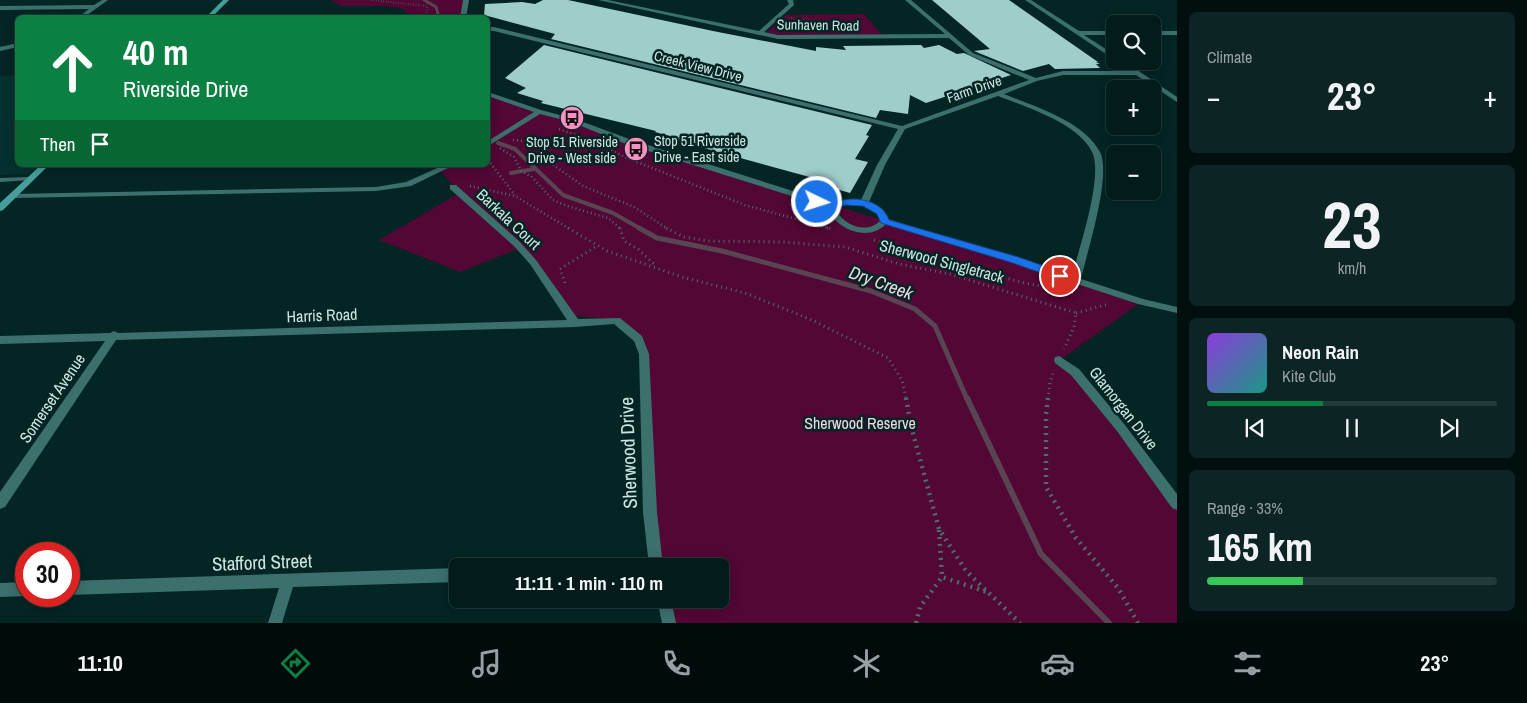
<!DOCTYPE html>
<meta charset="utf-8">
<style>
:root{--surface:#021c1b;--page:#0c2524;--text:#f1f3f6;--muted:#96a1a3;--line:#233a3a;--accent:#0b8043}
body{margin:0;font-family:"Archivo Narrow",sans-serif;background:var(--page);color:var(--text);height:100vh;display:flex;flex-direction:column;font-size:19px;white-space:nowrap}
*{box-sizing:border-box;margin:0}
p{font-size:16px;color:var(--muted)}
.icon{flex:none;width:28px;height:28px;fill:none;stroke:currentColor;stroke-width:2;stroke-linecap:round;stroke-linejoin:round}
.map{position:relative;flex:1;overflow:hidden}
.panel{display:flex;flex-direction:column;gap:12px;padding:12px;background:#010f0f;width:350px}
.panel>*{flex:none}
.guide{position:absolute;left:15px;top:15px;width:475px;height:152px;border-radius:8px;box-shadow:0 2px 12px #0003,0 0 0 1px var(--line);background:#0b8043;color:#fff;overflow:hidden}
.tools{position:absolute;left:1106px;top:15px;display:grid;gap:10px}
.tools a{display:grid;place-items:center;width:55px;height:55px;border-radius:8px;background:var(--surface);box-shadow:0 2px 12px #0003,0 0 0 1px var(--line);font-size:25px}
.speed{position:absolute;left:15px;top:542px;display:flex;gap:10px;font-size:25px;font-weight:700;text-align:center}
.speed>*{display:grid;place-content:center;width:65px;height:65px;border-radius:50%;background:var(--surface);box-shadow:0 2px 12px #0003,0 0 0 1px var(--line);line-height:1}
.speed .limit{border:8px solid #d22;background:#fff;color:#111}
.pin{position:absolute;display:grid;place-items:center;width:42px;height:42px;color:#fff;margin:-21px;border:2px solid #fff;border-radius:50%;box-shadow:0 1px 5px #0007}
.me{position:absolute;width:55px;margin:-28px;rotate:94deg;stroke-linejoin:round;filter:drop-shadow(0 0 4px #0008)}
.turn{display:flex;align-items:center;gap:18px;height:105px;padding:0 25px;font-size:22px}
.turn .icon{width:65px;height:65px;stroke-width:2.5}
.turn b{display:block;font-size:35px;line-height:42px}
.then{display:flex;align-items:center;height:48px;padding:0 25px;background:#0003;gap:10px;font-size:19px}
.big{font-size:38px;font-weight:800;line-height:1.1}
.panel .tile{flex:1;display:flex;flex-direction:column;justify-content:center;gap:8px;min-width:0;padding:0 18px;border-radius:8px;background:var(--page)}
.panel .dial{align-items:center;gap:0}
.dial b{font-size:65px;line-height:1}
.song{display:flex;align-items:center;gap:15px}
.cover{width:60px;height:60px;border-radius:8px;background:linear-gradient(135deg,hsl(270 70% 55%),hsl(170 70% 35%))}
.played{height:5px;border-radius:2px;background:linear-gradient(90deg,var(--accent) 40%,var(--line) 40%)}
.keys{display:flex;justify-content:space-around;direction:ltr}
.heat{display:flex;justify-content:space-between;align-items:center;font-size:28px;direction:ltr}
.charge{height:8px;border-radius:4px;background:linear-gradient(90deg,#34c759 33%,var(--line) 0)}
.trip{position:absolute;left:449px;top:558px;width:280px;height:50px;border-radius:8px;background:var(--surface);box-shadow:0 2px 12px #0003,0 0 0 1px var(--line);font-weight:800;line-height:50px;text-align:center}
.tab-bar{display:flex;height:80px;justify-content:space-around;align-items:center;background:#010b0b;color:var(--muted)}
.tab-bar .icon{width:35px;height:35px}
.tab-bar .on{color:var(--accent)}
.tab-bar b{font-size:22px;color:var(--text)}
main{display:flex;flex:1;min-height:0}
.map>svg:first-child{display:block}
.built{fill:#04312f}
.green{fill:#520734}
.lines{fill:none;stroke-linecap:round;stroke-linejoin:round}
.stream-far3{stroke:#594453;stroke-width:3}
.stream-far2{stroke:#594453;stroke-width:4}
.stream-far1{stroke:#594453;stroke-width:5}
.stream{stroke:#594453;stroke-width:6}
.building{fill:#9fceca}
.path-far3{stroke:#4e6c6b;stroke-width:2;stroke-dasharray:0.5 2;stroke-linecap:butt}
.path-far2{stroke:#4e6c6b;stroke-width:2.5;stroke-dasharray:1 3;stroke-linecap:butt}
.path-far1{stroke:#4e6c6b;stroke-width:3;stroke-dasharray:1 4;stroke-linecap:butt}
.path{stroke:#4e6c6b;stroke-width:4.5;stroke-dasharray:2 5;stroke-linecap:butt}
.lane{fill:#3c706d;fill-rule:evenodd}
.street{fill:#3c706d;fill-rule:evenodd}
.secondary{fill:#459f9a;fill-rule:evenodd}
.route{fill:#1a73e8;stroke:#114b97}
.labels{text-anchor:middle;stroke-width:5;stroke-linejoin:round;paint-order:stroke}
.far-street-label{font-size:14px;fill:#cde4e2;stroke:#032524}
.far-poi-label{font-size:14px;fill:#cde4e2;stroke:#032524;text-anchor:start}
.street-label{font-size:16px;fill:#cde4e2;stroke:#032524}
.park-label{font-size:16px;fill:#f0d7e2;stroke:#032524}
.water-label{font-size:18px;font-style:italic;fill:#f0d7e1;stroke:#032524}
.near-street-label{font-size:19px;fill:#cde4e2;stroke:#032524}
</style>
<main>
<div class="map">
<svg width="1177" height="623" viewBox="0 0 1177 623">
<rect width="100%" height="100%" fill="#032524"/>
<!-- built -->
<path class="built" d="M17,75L18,165H39L29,174L0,175V76Z"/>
<!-- green -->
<path class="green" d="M331,0H465V17L407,18L410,14L401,8L383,6H341Z
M864,14L882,35H778L767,32L785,15Z
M488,95L539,112L572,118L668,154L990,253L1141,302L1059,361L1075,372L1177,506V623H670L664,599H720V566H657L644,354L616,320L568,315L521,248L460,272L379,240L459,193L440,170L450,165H488Z"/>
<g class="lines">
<!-- stream-far3 -->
<path class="stream-far3" d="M424,0L436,7L438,13L435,18"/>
<!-- stream-far2 -->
<path class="stream-far2" d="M498,143L515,149L563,195L613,213L641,229
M511,173L534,169"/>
<!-- stream-far1 -->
<path class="stream-far1" d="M639,228L657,238L722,251L871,291L915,309L935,326L967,399"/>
<!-- stream -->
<path class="stream" d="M967,398L1041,554L1109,623"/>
</g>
<!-- building -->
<path class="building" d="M543,0H568L713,31L816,51V47L846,50L843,46L921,45L924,48L939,45L957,54L964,53L1011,75L926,103L910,95L908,114L880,110L876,118L551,39L555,34L484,15L485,4L522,2L535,4Z
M932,0H1009L1098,62H1096L1100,64H1096L1100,68L1055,69L1049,64L1023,71L974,51L990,49Z
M544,45L872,125L866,135L869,136L855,159L868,162L850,193L836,189L838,187L835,184L671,139L673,137L655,132L656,131L545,104L541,103L543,101L517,93L526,88L505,78Z"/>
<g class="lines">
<!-- path-far3 -->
<path class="path-far3" d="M371,0L427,6L428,11L423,18
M791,18L845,25"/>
<!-- path-far2 -->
<path class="path-far2" d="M559,129L579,136
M513,140L535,142L542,157L583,186L634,207L668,229
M597,143L627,158L745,205L832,229
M500,148L514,157L521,171L532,177L553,200L567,206L608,218L621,229
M488,160L515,195
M470,186L515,196L570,229"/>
<!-- path-far1 -->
<path class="path-far1" d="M568,228L607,251L682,277L745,293L812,320L888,358L902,380L906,399
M620,228L624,241L638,249L654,264
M666,228L684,237L708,241L783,242L845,247L899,264L950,274L1076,313L1074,327L1064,349
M827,228L832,229
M874,240L1020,282L1074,293
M565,283L560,269L597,246
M1076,313L1109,304
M1048,399L1050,382L1054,371"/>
<!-- path -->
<path class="path" d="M906,398L911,426L939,529L966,571L1020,623
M1048,398L1046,414V487L1076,538L1118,588L1138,623
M939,530L942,577L987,592
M916,623L920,607L942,577"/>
<!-- lane -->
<path class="lane" d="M29,177L32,179L31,180L0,182V178Z"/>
<!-- street -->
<path class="street" d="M102,0H108L83,18H77L89,9L0,10V6L94,5Z
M463,0H469L466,18H460Z
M598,0H608L759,31L789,4L787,0H793L794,5L764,32L778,35L945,34L905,0H911L973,53L1036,78L1063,71H1131L1117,61H1124L1177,97V102L1136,75H1063L1037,81L1004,94C1034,106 1084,121 1100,152C1112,175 1087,252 1081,279L1143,299L1177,307V313L1138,304L1011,262L886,224C869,242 839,230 829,212L830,208L626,144L571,122L540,114L488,146V141L534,112L488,96V92L541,110L575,119L632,140L834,204L843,200H861L877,165L898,129L494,31H488V27H494L902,126L1029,80L969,55L949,38L778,39ZM998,96C1026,107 1078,123 1092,152C1104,175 1079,249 1072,276L888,219L882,209L869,202L885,165L905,129ZM845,204C859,204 876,205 880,221C867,234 846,226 837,212L839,208Z
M1025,0H1031L1079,31H1115V35H1084L1115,55V60Z
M1152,31H1177V35H1152Z
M18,43V47L0,51V47Z
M444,165H454L411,186L376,191L13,198L9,196L13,194L376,187L406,182Z
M450,185H456L520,242L536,260L578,319L620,318L642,336L649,354L657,512L663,566H649L643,512L639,354L634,341L614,324L575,327L116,340L5,507L0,509V492L105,341L0,344V336L110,333L114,331L118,333L567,320L530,264L514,246L450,189Z
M1059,356L1079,369L1125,425L1177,494V510L1172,508L1117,431L1071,375L1055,363L1054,360L1055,357Z
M458,568V582L293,587L282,623H268L279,588L69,595V581Z
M26,582V596L0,597V583Z
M657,599H671L676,623H662Z"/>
<!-- secondary -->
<path class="secondary" d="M223,0H229L211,18H205Z
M41,165H49L3,210L0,211V203Z"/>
</g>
<!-- route -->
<path class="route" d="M817,199L833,204C850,194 882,199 889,220L1018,257L1064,273L1065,276L1064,278H1056L1010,262L881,223L877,214L863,206L845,205L834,210L814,204V200Z"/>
<!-- icons -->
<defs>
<g id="bus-disc" transform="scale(1.25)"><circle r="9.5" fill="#fb8fc3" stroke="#032524"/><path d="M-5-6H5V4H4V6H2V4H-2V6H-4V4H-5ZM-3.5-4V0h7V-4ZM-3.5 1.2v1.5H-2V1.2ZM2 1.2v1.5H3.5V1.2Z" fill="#111"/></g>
</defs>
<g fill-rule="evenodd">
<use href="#bus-disc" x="572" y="118"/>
<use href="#bus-disc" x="636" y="149"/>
</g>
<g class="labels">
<!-- far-street labels -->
<g class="far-street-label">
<text transform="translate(818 25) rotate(1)" y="5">Sunhaven Road</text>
<text transform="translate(698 66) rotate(14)" y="5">Creek View Drive</text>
<text transform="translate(974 89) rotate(-19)" y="5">Farm Drive</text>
</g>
<!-- far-poi labels -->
<g class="far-poi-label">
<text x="654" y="146">Stop 51 Riverside<tspan x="654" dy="16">Drive - East side</tspan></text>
<text x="572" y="147" text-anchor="middle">Stop 51 Riverside<tspan x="572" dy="16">Drive - West side</tspan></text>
</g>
<!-- street labels -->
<g class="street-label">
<text transform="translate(509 219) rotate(43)" y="6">Barkala Court</text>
<text transform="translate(942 261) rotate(15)" y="6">Sherwood Singletrack</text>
<text transform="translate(322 315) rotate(-2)" y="6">Harris Road</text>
<text transform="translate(52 398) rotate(-56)" y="6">Somerset Avenue</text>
<text transform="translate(1124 408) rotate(52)" y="6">Glamorgan Drive</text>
</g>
<!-- park labels -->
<g class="park-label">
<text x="860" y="429">Sherwood Reserve</text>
</g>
<!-- water labels -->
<g class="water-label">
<text transform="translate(881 283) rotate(20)" y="6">Dry Creek</text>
</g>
<!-- near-street labels -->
<g class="near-street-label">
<text transform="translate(628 453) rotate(-92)" y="7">Sherwood Drive</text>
<text transform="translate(262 562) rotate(-2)" y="7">Stafford Street</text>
</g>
</g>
</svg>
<div class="tools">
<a><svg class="icon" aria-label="search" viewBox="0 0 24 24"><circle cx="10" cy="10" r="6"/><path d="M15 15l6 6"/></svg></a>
<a>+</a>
<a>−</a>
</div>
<div class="speed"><div class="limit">30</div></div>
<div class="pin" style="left:1060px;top:276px;background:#d93025"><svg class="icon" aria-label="arrive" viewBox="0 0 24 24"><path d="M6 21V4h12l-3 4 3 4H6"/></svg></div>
<svg class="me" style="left:817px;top:202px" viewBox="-20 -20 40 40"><circle r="17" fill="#1a73e8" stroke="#fff" stroke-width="3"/><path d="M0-11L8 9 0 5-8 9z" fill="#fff"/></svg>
<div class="trip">11:11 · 1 min · 110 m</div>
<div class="guide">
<div class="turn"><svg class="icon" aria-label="ahead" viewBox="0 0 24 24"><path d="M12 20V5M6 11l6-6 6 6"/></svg><div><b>40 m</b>Riverside Drive</div></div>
<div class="then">Then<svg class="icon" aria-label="arrive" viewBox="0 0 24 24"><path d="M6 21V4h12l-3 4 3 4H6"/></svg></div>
</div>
</div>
<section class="panel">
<div class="tile"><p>Climate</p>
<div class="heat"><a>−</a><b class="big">23°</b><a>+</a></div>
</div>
<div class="tile dial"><b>23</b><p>km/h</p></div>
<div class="tile">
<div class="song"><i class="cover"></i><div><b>Neon Rain</b><p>Kite Club</p></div></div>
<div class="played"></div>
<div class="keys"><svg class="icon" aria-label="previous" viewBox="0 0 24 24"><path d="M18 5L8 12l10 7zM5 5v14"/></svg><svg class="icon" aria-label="pause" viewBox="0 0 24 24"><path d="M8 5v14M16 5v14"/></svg><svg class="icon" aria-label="next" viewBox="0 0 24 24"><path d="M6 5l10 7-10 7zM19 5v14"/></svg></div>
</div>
<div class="tile"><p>Range · 33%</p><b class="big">165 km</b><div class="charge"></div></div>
</section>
</main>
<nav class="tab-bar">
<b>11:10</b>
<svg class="icon on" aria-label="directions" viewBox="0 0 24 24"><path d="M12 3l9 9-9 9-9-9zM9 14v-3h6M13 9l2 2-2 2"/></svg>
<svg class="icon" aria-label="music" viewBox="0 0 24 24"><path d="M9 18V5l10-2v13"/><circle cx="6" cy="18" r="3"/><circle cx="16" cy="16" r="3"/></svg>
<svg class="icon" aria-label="phone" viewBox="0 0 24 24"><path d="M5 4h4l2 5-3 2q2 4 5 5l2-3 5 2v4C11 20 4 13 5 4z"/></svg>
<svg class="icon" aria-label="climate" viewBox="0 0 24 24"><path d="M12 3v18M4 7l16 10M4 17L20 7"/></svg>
<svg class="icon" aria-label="car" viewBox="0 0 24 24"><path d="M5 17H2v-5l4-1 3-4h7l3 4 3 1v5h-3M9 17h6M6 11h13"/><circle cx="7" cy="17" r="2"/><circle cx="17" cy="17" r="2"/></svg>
<svg class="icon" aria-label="filters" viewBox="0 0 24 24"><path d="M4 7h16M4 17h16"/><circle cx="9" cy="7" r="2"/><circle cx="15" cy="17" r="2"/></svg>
<b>23°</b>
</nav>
